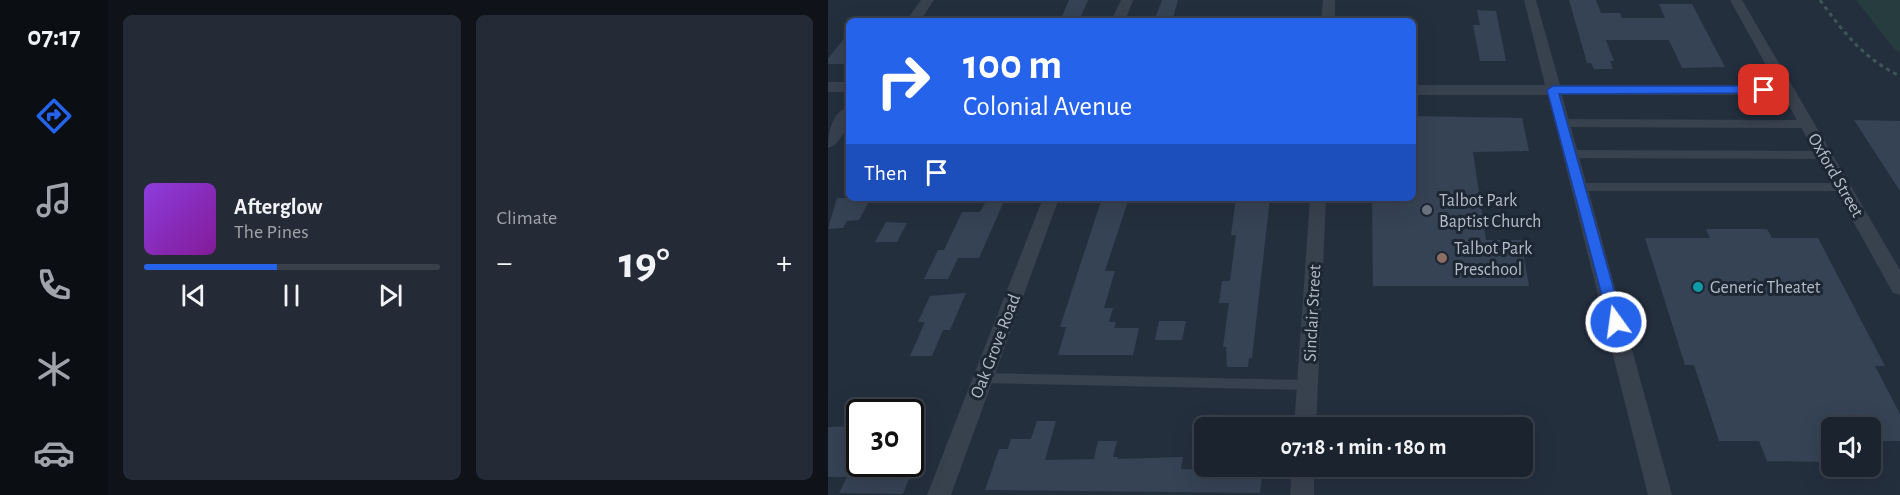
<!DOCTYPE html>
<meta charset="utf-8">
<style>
:root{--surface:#1b232e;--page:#242b36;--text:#f1f3f6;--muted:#a0a4aa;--line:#39404a;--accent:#2563eb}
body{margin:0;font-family:"Alegreya Sans",sans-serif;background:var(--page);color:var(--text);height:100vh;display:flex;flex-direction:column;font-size:22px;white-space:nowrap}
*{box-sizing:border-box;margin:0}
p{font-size:20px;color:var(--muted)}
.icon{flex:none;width:33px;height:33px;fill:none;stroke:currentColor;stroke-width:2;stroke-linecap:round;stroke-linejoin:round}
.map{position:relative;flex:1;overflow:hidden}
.side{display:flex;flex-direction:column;gap:15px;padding:15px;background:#0f1319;width:720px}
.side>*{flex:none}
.top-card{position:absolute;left:18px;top:18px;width:570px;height:183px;border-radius:9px;box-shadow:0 6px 24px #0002,0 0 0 2px var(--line);background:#2563eb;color:#fff;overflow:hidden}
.fabs{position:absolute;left:993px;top:417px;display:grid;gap:12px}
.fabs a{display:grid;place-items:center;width:60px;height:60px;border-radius:9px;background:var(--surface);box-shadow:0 6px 24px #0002,0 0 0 2px var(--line);font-size:30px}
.speed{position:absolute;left:18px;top:399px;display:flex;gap:12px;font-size:30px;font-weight:700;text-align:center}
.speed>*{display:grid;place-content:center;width:78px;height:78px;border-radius:50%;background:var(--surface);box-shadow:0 6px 24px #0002,0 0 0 2px var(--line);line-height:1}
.speed .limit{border:3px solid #111;border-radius:9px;background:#fff;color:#111}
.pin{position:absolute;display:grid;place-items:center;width:51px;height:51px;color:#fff;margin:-26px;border-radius:12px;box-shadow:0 3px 9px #0006}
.me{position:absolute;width:66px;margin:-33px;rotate:346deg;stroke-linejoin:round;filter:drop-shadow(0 0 4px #0008)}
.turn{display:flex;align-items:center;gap:21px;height:126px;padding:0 18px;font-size:27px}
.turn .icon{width:78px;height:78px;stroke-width:2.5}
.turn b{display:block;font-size:42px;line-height:51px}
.then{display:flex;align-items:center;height:57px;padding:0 18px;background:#0003;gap:12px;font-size:22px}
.big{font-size:45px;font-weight:600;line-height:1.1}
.side .widget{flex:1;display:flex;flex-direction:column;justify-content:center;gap:9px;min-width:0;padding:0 21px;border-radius:9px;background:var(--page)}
.song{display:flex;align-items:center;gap:18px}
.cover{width:72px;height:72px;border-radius:9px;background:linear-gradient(135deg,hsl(270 70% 55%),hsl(290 70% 35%))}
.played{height:6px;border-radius:3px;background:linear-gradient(90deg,var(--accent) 45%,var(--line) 45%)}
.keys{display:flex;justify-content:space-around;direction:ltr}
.heat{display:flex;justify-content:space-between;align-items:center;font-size:33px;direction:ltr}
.side .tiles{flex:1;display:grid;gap:15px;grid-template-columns:repeat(2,1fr)}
.trip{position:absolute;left:366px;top:417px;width:339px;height:60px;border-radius:9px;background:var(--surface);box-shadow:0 6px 24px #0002,0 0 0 2px var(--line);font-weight:600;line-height:60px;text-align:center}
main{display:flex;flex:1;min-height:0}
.tab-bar{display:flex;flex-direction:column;width:108px;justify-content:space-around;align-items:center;background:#0b0e12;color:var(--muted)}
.tab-bar .icon{width:42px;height:42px}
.tab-bar .active{color:var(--accent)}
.tab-bar b{font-size:27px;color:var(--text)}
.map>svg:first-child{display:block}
.green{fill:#263c3f}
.building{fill:#364354}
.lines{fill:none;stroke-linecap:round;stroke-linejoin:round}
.path{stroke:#3f5557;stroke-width:3;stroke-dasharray:4 4;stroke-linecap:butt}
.lane-far1{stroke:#38414e;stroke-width:8}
.lane{stroke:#38414e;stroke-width:10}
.street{fill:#38414e;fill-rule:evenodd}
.route{fill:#2563eb;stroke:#184099;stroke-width:1.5}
.worship-dot{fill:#6b7280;stroke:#1d2633;stroke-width:2}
.education-dot{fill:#8d6e63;stroke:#1d2633;stroke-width:2}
.culture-dot{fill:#0f9aa8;stroke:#1d2633;stroke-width:2}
.labels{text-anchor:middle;stroke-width:6;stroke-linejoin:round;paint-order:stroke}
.street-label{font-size:18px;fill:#b4bcc9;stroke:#1d2633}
.poi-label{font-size:18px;fill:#b4bcc9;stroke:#1d2633;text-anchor:start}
</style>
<main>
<nav class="tab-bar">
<b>07:17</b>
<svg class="icon active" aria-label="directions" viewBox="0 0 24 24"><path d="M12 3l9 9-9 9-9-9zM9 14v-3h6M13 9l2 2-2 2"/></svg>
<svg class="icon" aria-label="music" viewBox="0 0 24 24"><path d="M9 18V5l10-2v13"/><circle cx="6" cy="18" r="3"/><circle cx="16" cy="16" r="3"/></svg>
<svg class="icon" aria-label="phone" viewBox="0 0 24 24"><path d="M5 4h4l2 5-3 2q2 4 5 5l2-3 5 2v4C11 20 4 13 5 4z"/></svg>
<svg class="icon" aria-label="climate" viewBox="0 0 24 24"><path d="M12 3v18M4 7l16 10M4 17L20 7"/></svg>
<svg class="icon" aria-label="car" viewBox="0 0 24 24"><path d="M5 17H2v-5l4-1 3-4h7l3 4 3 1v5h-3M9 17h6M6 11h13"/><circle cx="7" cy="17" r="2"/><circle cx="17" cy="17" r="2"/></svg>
</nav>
<section class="side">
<div class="tiles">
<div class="widget">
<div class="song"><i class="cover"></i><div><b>Afterglow</b><p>The Pines</p></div></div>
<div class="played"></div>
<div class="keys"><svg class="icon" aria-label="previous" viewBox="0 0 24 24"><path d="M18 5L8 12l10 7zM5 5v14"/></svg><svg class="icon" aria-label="pause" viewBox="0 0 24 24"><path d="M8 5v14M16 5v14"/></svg><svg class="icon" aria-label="next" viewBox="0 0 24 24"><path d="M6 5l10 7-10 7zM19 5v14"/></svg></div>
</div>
<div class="widget"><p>Climate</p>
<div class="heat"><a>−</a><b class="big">19°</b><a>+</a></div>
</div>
</div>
</section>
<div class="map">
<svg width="1072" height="495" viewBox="0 0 1072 495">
<rect width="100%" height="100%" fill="#242f3e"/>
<!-- green -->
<path class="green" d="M1028,0H1072V52L1067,50Z"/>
<!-- building -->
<path class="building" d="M241,0H260L251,21H232Z
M334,0H350L344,21H326Z
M741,0H768L773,13H792L794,18H837L831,4H864L897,67L854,68L841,40H778L786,61H782L785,69H766L763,63H759Z
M649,10L668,11L678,61H652L645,25H652Z
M21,32V58L16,64H0V59Z
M585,116L694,118L701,151L645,152L658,240H693L701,286H545L544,198H585Z
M1026,120L1072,121V191Z
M9,198H43L31,220L19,221L15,228L0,229Z
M274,198H301L277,271H287L276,308H285L281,322H288L286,328H311L305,355H230L238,327H232Z
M408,198H442L424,358H421L420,367H399L398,347H395L401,303H391L394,281H402L408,235H403Z
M158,201H176L151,258H130L120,279H96L110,250H116L134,212H152Z
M58,222L79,223L69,242H47Z
M878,229H939L944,238H990L1057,366H1047L1072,414V441H1042V428H1004V462L939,461L931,441H891L866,365H857L817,238H882Z
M138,293L122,330H115L104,356H82L97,322H90L102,296Z
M331,321H358L354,340H327Z
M209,421H228L217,460L266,459L270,441H289L285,457H290L289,459L355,457L353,469L387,470L388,466H435L432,493L157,490L171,449H180L183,439H203Z
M27,426L21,436L32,435V464H87L75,494L11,493L19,477H0V427Z"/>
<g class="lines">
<!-- path -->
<path class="path" d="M992,0C1015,32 1036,59 1072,76"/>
<!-- lane-far1 -->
<path class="lane-far1" d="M734,123L978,124
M742,154L996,155
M751,187H1015"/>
<!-- lane -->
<path class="lane" d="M155,378L479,385"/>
<!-- street -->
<path class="street" d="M93,0H106L92,21H78Z
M293,0H305L297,21H283Z
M495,0H507V21H493Z
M696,0H708L732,85H949L902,0H914L1072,270V295L1065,293L955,95H734L844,495H820L720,95H585V85H717Z
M0,82H21V92H0Z
M21,107C21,121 16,143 0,148C0,133 4,111 21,107Z
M215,198H231L123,495H99Z
M482,198H498L488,428H466Z
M464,466H486V495H462Z"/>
</g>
<!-- route -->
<path class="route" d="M725,86H936L941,90L936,93L731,94L795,322L793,327L788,329L783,327L781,322L719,90Z"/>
<!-- markers -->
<circle class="worship-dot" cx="599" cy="210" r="6"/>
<circle class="education-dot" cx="614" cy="258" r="6"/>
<circle class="culture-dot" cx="870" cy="287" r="6"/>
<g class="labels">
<!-- street labels -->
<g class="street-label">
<text transform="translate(1008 175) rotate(60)" y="6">Oxford Street</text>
<text transform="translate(484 313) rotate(-87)" y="6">Sinclair Street</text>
<text transform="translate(167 346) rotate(-69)" y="6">Oak Grove Road</text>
</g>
<!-- poi labels -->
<g class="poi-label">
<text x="611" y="206">Talbot Park<tspan x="611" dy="21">Baptist Church</tspan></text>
<text x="626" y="254">Talbot Park<tspan x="626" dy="21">Preschool</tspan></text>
<text x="882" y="293">Generic Theatet</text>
</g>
</g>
</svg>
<div class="fabs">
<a><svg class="icon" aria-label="sound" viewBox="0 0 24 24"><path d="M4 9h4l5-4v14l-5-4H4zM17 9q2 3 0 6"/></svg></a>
</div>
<div class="speed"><div class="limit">30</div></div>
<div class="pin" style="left:936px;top:90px;background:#d93025"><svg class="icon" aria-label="arrive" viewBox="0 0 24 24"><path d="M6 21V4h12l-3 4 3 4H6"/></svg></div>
<svg class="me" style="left:788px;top:322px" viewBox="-20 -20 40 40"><circle r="17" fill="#2563eb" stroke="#fff" stroke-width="3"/><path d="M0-11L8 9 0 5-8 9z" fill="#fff"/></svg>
<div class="trip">07:18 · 1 min · 180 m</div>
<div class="top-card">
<div class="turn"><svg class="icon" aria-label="right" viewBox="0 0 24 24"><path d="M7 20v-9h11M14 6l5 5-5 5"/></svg><div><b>100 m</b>Colonial Avenue</div></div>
<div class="then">Then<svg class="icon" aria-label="arrive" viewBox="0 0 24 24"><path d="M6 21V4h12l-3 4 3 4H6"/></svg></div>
</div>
</div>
</main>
